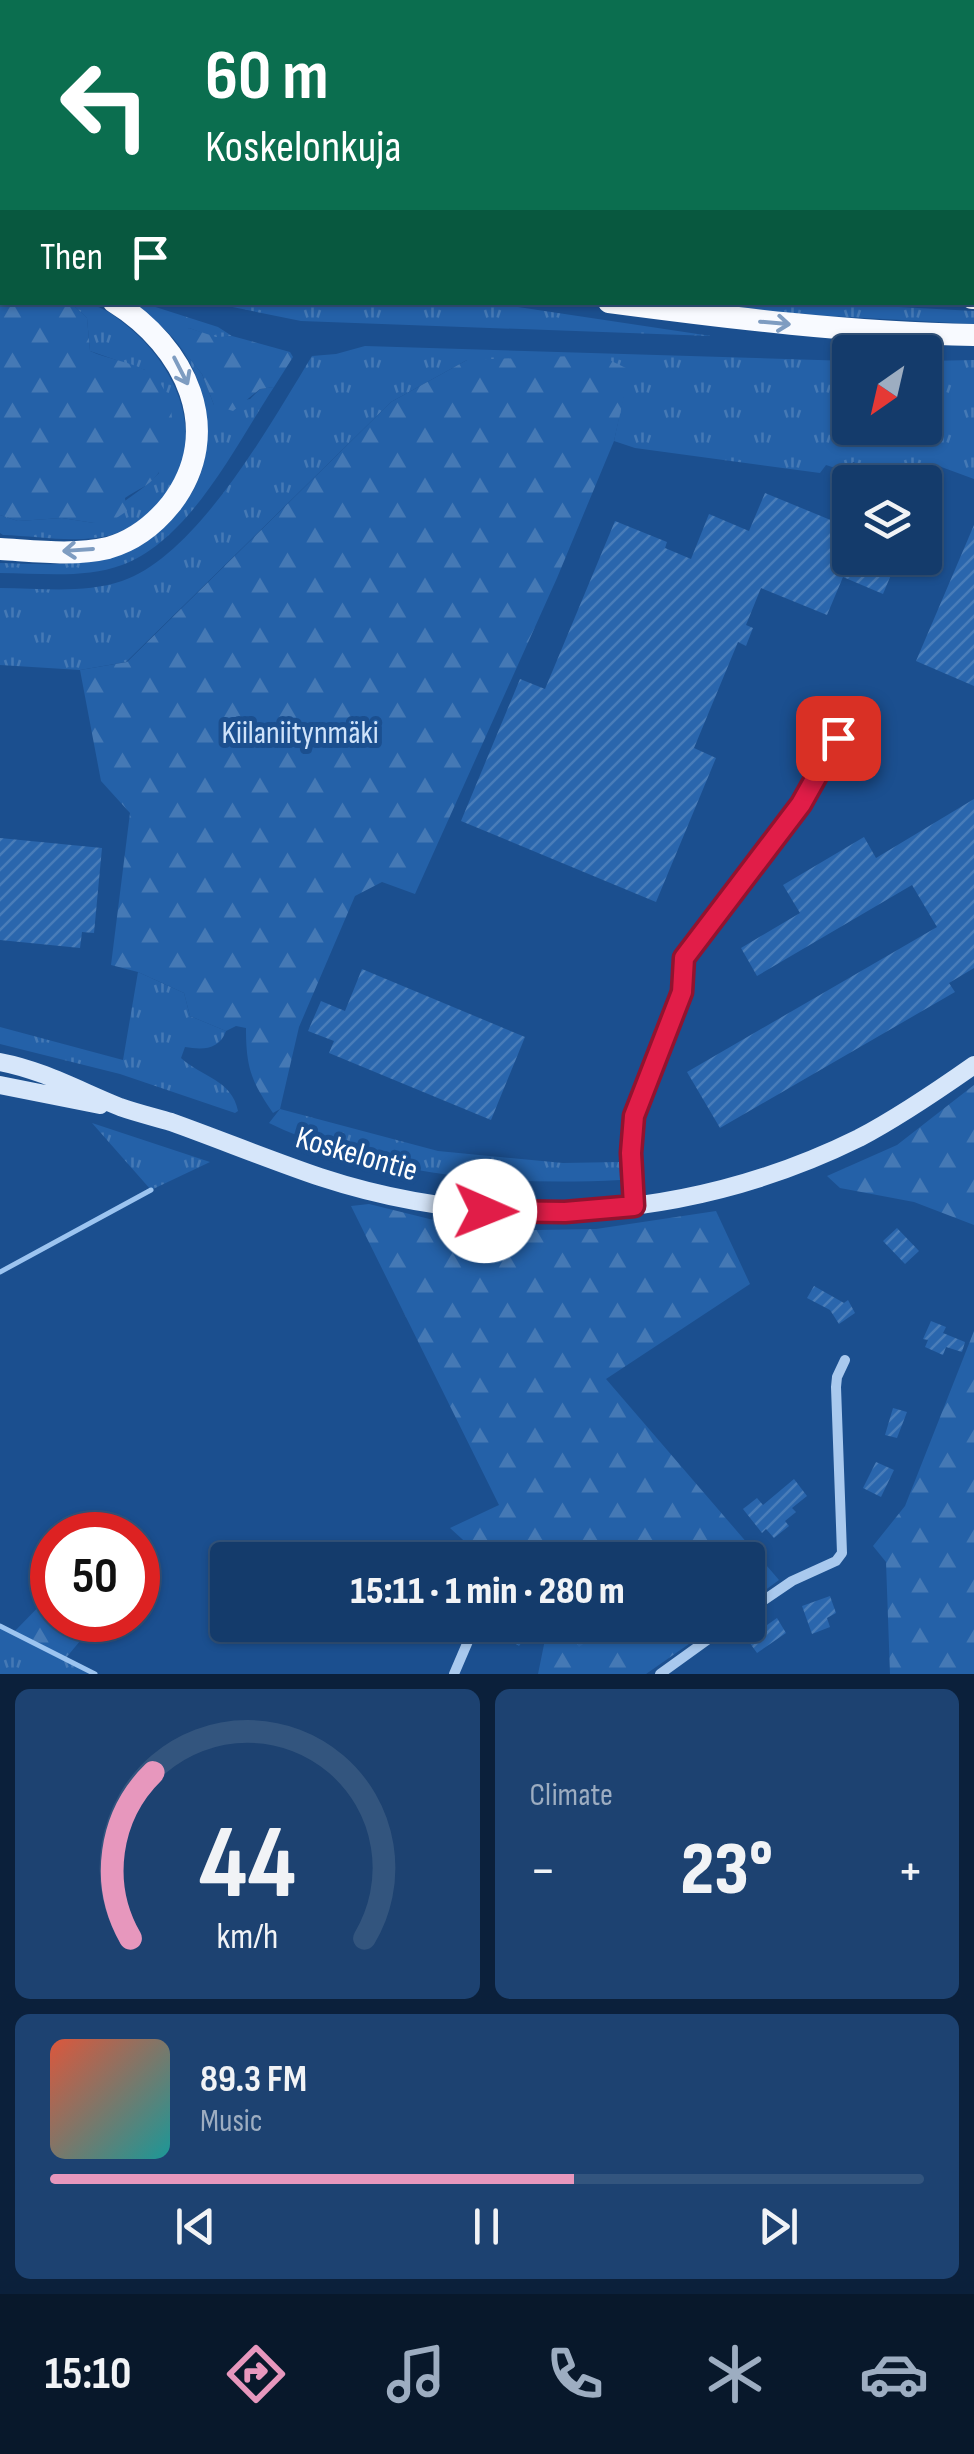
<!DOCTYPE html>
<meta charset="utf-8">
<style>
:root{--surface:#143b6b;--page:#1d4271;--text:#f1f3f6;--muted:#9dadc1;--line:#33557e;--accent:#e797bd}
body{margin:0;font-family:"Sofia Sans Condensed",sans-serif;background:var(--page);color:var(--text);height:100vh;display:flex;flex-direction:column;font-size:38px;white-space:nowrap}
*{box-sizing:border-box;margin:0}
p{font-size:32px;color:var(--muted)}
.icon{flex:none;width:55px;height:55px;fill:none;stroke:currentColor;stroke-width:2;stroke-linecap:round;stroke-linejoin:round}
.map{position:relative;height:1674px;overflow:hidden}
.drawer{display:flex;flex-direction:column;gap:15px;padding:15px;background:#0b203b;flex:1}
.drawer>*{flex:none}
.banner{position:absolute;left:0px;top:0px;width:975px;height:305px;box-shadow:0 2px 8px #0004,0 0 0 2px var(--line);background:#0b6e4f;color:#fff;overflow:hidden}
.needle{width:65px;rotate:214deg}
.controls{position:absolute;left:832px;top:335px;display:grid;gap:20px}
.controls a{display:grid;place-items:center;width:110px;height:110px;border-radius:10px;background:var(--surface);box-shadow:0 2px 8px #0004,0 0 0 2px var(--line);font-size:50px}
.speed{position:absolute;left:30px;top:1512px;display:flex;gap:20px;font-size:50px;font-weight:700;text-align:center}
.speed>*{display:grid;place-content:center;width:130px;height:130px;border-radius:50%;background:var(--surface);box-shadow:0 2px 8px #0004,0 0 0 2px var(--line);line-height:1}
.speed .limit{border:15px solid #d22;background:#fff;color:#111}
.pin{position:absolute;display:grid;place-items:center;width:85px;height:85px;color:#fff;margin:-42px;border-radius:20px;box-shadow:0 5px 15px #0006}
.me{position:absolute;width:110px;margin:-55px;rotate:91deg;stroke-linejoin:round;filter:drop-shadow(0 0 8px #0008)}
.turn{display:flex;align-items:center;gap:35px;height:210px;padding:0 40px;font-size:45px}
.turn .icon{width:130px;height:130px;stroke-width:2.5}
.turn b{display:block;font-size:70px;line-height:85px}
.then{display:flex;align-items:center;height:95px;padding:0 40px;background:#0003;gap:20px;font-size:38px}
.big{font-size:75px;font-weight:800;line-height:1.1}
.drawer .card{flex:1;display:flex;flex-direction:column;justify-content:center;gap:15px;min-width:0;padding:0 35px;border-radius:15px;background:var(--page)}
.drawer .dial{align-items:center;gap:0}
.dial svg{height:260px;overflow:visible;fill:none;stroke:var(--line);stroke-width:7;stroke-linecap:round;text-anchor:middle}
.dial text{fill:var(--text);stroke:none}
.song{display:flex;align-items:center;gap:30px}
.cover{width:120px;height:120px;border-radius:15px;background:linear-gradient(135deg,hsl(10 70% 55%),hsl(180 70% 35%))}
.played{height:10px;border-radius:5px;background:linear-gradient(90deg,var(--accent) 60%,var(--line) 60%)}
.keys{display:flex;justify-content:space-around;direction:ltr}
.heat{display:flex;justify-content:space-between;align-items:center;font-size:55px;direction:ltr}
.drawer .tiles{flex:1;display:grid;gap:15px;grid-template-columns:1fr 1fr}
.card:last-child{grid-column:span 2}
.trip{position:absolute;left:210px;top:1542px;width:555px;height:100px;border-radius:10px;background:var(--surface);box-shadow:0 2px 8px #0004,0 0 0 2px var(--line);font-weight:800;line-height:100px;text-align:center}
.tab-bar{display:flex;height:160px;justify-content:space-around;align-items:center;background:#08182b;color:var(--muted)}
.tab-bar .icon{width:70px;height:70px}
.tab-bar .current{color:var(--accent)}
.tab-bar b{font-size:45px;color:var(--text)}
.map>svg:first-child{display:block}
.grass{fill:url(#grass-tufts)}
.forest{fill:url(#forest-firs)}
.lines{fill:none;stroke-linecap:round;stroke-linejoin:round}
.stream{stroke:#9cc4f0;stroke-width:5}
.building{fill:url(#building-hatch)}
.minor{stroke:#a9c9ee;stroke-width:10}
.secondary{stroke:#d6e6fa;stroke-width:18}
.trunk{stroke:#f8faff;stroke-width:22}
.oneway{stroke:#7e9cc1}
.route-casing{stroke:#92132f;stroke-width:25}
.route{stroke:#e11d48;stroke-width:18}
.labels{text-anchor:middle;stroke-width:10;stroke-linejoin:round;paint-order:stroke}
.park-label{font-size:32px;fill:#cfe3fa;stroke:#1b4f8f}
.street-label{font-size:32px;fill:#fff;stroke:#1b4f8f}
</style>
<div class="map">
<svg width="974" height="1674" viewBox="0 0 974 1674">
<defs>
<pattern id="grass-tufts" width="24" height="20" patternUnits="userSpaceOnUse" patternTransform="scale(2.5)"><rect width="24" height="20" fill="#2461a8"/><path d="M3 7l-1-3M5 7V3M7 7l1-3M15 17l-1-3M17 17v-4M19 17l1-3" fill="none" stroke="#4579b5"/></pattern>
<pattern id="forest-firs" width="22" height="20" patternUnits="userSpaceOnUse" patternTransform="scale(2.5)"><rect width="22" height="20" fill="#2461a8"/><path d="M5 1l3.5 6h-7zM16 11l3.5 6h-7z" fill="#4579b5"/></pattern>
<pattern id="building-hatch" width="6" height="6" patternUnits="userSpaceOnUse" patternTransform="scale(2.5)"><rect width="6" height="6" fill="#2a66ad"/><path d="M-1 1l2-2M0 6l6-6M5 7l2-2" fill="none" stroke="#4a7db9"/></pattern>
</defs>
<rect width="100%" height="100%" fill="#1b4f8f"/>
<!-- grass -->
<path class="grass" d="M805,302L974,311V324L793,314L692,303Z
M71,303C97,303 106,309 126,325C178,366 211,443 161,500C148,515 131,529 111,535C78,544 37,536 3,535L0,533V515L18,521L62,518L94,523C115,506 142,492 159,473L145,370L90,351L87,318Z
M132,303H143L218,327L232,336L216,338L189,328L178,344L202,374L214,405L250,399L260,389L274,387C236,445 190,540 122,565C84,579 39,573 0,573V563C22,563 48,566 70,563C83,561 166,523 175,514C221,470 214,392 178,344C165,327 148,315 132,303Z
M213,303H492L711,336L301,321Z
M365,346L850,361V428H925V361L974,360V479L936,465L930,481L893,467L888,477L853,462L848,472L826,465L820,473L635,448L614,441L629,370L467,360L391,402L126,662L80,670L0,665V588C40,588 84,594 122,581C198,555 271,423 312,356L336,354Z
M138,972L184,993L190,1016L226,1031C219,1050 203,1050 185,1047L181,1058C202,1077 232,1080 238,1111L235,1113L120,1074L0,1044V1027L123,1060Z
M280,1109L438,1151L563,1163L619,1162L620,1180C499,1186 379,1176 269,1123Z
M92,1123L210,1162L151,1190Z
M0,1626L95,1674H0Z"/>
<!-- forest -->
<path class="forest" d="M752,0H974V231L972,2Z
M0,275L2,302L71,303L87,318L90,351C107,359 127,361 143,369C180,387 179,447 157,475C148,487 136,490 125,498L127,511L115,519L94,523L62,518L18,521L0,515Z
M189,328L216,337L232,336L290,352L293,357L274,387L260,389L233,411L214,405L202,374L178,344L183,332Z
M599,355L630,370L614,441L557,578L415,894L382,882L355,896L299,1027L280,1109L273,1113C251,1081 246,1067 246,1028L236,1026L226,1031L190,1016L184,993L138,972L111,965L130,813L101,781L80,670L127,662L391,402L467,360Z
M974,1085V1225L914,1202L840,1188L827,1176L897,1145Z
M369,1204L478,1231L596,1229L716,1211L750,1284L606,1379L779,1580L748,1603V1560H485L450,1528L499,1505L351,1206Z
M974,1331V1674H890L886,1562L873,1546L905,1506Z
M52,1593V1620H103L104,1623L80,1641L65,1659L13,1633Z
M548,1625H716L646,1674H538Z"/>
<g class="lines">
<!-- stream -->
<path class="stream" d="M768,0V2
M329,2L330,0
M0,1272L151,1190
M0,1626L95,1674"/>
</g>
<!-- building -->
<path class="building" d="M765,493L850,528V558H898L883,594L843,577L827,615L761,588L746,625L753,628L746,646L738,642L694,748L716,758L656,902L461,821L520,679L545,689L615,521L667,542L665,548L691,559L709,514L749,531Z
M974,525V686L916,661Z
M974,799V968L949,983L955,992L720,1128L687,1072L937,927L912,885L757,976L741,948L800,913L783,885L864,837L876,858Z
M0,838L102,848L94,933L82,932L80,948L0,940Z
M362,969L525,1037L491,1120L329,1053L334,1041L308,1031L321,1001L345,1011Z
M897,1228L919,1251L905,1264L883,1241Z
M814,1286L844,1303L848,1300L855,1313L839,1324L830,1310L807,1298Z
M931,1321L946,1327L943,1333L965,1342L962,1352L946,1347L943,1355L925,1347L928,1340L923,1339Z
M893,1408L907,1412L897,1438L885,1435Z
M876,1462L894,1470L881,1497L863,1488Z
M794,1479L807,1496L792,1508L796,1512L785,1521L789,1526L774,1538L766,1529L762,1533L743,1509L757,1498L763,1505Z
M830,1596L836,1613L827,1618L830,1627L812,1634L802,1606Z
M777,1618L786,1633L757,1653L747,1639Z
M511,1625H534L519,1646L504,1636Z
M588,1625H609L579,1647L572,1637Z"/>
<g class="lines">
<!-- minor -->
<path class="minor" d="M634,1206L631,1153L634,1116L682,992L684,958L801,804L838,738
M748,1611L792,1581L836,1561L842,1553L836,1387L837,1377L845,1360
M454,1674L475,1625
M660,1674L728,1625"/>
<!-- secondary -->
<path class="secondary" d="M0,1062C43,1070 80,1091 120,1107C137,1113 154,1117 171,1122C221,1140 270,1160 320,1177C496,1235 693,1220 859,1138C899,1117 937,1091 974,1065
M0,1085L100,1105"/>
<!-- trunk -->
<path class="trunk" d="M0,149H2
M0,187L2,188
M0,251L2,252
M972,298H974
M609,302C730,318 851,333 974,335
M0,549C35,551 74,556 108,548C133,541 155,524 171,504C227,431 185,346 114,302"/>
</g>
<!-- one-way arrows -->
<defs><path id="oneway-shaft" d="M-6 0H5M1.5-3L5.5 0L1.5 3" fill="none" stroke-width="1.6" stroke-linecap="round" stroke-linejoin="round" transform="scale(2.5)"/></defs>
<g class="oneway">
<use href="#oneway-shaft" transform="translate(775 323) rotate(5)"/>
<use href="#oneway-shaft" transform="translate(181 371) rotate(63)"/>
<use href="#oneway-shaft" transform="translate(78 550) rotate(176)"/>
</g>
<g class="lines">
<!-- route casing -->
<g class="route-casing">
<path id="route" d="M485,1211L565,1212L634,1206L631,1153L634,1116L682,992L684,958L801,804L838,738"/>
</g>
<!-- route -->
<use href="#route" class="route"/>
</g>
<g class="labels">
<!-- park labels -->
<g class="park-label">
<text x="300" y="743">Kiilaniitynmäki</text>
</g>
<!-- street labels -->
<g class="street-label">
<text transform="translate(357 1153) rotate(16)" y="11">Koskelontie</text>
</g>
</g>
</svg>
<div class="controls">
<a><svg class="needle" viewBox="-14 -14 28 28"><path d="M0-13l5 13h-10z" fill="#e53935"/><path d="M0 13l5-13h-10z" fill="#9dadc1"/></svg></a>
<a><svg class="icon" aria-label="layers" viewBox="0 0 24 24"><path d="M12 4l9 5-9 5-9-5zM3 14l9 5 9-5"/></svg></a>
</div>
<div class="speed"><div class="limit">50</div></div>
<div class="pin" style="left:838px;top:738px;background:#d93025"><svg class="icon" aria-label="arrive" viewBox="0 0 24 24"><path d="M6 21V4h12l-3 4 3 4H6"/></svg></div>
<svg class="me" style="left:485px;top:1211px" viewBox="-20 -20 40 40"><circle r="19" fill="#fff"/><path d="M0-13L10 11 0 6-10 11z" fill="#e11d48"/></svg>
<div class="trip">15:11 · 1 min · 280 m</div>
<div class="banner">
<div class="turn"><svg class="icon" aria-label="left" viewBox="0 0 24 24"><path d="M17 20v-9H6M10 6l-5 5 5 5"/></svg><div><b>60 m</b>Koskelonkuja</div></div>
<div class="then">Then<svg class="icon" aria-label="arrive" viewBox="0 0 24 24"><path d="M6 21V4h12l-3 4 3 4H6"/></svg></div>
</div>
</div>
<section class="drawer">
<div class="tiles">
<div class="card dial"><svg viewBox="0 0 100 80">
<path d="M14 69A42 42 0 1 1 86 69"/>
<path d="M14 69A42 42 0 0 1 21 18" stroke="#e797bd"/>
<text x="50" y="56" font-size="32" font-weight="700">44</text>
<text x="50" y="72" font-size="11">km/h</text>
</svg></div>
<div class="card"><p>Climate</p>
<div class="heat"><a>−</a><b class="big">23°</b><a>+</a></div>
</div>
<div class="card">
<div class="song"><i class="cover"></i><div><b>89.3 FM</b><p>Music</p></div></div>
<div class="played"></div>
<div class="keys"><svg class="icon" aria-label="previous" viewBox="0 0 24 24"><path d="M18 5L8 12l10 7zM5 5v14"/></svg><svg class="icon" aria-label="pause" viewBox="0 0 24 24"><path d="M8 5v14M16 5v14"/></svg><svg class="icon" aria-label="next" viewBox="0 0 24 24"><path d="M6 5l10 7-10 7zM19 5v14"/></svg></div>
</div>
</div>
</section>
<nav class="tab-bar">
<b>15:10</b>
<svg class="icon current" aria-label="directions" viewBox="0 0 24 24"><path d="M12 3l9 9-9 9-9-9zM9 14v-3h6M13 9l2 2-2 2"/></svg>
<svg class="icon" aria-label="music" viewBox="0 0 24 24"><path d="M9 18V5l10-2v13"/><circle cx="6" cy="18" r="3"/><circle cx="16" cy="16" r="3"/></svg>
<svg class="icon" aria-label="phone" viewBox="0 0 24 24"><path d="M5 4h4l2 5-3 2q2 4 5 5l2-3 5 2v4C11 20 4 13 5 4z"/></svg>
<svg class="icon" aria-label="climate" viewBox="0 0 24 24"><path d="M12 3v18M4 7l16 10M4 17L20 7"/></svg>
<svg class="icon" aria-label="car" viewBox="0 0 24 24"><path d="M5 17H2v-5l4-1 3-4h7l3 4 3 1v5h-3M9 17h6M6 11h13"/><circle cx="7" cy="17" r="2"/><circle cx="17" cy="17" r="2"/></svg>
</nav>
